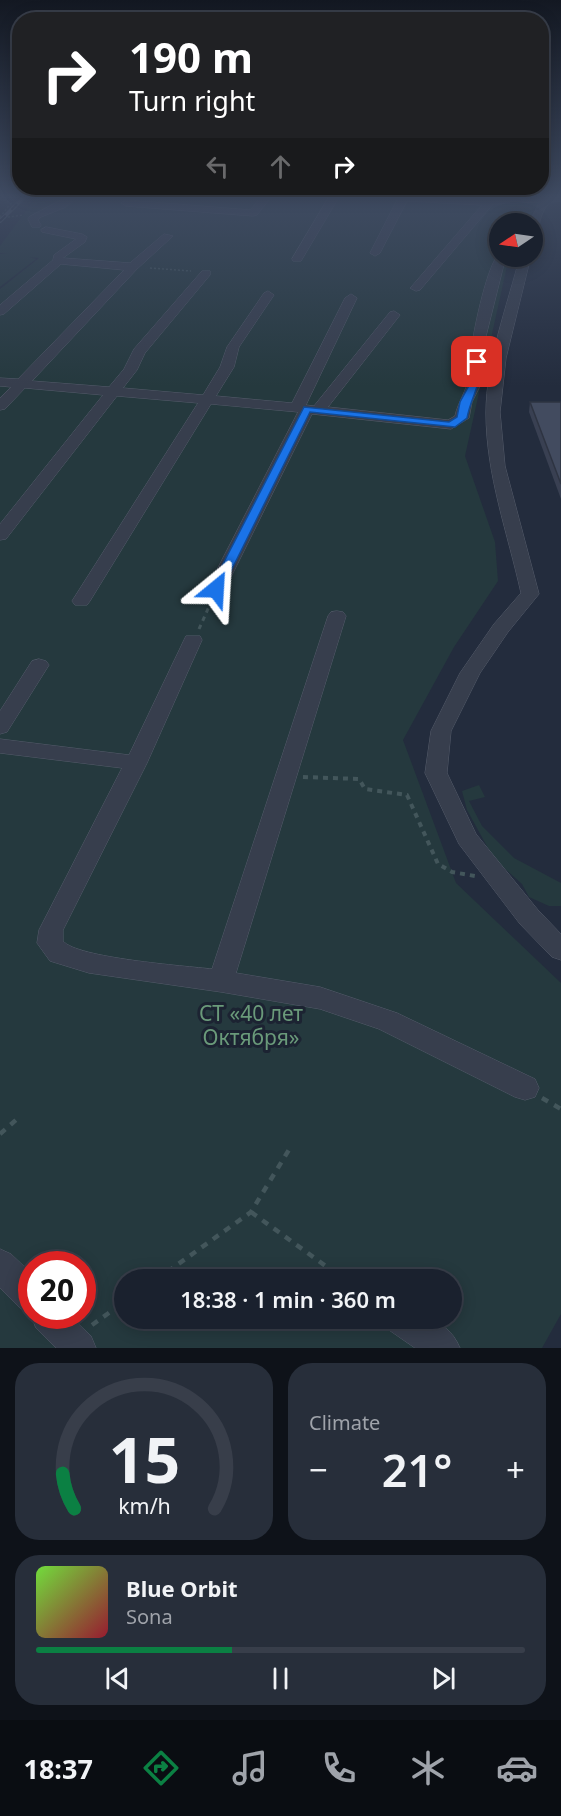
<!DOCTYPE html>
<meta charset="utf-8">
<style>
:root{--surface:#1a212e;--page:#272e3a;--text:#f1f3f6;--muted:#9fa3aa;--line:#383e4a;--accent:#0b8043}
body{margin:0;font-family:"Noto Sans",sans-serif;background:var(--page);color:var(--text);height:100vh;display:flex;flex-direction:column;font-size:22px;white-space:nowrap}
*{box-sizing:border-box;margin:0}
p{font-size:20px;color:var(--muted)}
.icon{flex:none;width:33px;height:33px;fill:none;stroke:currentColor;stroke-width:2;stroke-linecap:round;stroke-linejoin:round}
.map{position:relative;height:1348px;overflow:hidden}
.panel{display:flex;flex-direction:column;gap:15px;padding:15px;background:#0e1219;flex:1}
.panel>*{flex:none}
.hud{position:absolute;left:12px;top:12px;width:537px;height:183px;border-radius:24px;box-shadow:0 3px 15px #0003,0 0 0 2px var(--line);background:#202124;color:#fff;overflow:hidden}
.needle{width:39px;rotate:257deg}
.fabs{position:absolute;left:489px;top:213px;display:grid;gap:12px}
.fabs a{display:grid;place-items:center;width:54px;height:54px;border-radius:50%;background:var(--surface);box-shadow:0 3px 15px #0003,0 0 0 2px var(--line);font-size:30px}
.speed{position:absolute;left:18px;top:1251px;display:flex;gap:12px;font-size:30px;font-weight:700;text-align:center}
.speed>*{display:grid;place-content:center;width:78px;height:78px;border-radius:50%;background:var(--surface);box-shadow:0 3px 15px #0003,0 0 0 2px var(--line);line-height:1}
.speed .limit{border:9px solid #d22;background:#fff;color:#111}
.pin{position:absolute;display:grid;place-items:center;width:51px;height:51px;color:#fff;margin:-26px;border-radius:12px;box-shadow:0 3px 9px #0006}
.me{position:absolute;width:66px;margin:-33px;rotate:27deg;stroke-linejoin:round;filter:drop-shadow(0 0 4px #0008)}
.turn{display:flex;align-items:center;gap:21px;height:126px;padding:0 18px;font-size:27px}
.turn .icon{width:78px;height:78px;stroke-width:2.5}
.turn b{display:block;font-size:42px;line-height:51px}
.lanes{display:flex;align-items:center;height:57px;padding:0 18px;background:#0003;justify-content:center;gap:30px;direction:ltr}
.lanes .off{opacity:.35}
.big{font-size:45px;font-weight:600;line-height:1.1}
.panel .card{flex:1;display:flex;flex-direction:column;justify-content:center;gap:9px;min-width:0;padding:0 21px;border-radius:24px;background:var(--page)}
.panel .dial{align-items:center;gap:0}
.dial svg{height:156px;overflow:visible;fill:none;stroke:var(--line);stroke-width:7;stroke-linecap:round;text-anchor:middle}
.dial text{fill:var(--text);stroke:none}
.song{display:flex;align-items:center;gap:18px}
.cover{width:72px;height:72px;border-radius:9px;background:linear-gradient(135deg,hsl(100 70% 55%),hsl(350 70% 35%))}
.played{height:6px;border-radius:3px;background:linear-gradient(90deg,var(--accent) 40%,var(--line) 40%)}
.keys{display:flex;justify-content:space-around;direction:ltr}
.heat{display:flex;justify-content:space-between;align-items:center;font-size:33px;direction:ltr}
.panel .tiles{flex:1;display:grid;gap:15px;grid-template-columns:1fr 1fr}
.card:last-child{grid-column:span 2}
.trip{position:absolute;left:114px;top:1269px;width:348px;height:60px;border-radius:30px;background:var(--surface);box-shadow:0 3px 15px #0003,0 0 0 2px var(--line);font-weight:600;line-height:60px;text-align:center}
.dock{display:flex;height:96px;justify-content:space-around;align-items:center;background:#0a0d12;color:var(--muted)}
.dock .icon{width:42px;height:42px}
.dock .selected{color:var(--accent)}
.dock b{font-size:27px;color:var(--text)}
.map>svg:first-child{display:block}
.green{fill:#25393e;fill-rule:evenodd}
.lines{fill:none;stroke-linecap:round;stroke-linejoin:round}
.minor-casing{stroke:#555c6b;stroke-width:1}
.path-far3{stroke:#43565b;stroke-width:1.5;stroke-dasharray:2 2;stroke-linecap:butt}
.path-far2{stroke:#43565b;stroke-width:3;stroke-dasharray:4.5 4.5;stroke-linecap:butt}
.path-far1{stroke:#43565b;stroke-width:4;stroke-dasharray:5 5;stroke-linecap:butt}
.path{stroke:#43565b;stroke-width:4.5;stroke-dasharray:7 7;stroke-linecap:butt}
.minor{fill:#373e4d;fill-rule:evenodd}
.rail-casing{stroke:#596274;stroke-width:4}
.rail{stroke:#1c2332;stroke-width:2;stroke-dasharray:8;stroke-linecap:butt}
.wall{fill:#394052}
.building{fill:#424b5f;stroke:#2e3442;stroke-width:1.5}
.route{fill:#1a73e8;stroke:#114b97;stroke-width:1.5}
.labels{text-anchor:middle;stroke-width:6;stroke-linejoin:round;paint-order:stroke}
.near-park-label{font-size:21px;fill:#6a9a7a;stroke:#1c2332}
</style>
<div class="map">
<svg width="561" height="1348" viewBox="0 0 561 1348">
<rect width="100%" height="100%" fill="#232c3d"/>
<!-- green -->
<path class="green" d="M36,197H534L539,201L526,223L500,224V256L509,257L465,456L495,542L498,581L454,647L403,740L456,883L561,983V1314L542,1348H0V289L39,258L29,257L36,259L0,287V254H8L0,253V246ZM32,1264H82V1316H32ZM124,1280H452V1318H124Z
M479,785L485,797L469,801L482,826L514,858L561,883V906H549L529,897L522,884L494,859L467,810L462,791Z"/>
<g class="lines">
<!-- minor casing -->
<g class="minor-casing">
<path id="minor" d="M67,197H77L66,207L41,217L38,220L41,225L40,227H32L28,219L29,217Z
M261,197H271L257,215L253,216L126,206L121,203L126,200L250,210Z
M329,197H339L301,261H293L292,259Z
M385,197L479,199L561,197V201L550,202C539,214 538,227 539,243L532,248V224H529L539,202L493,204L420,290L416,291L410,288L412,286L482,205L407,201L380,253L375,256L370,253L397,200Z
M46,227L82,234L87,237L85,242L63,258L130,263L164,234L173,236L137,269L32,381L109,387L124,369L134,349L202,271H210V275L145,353L137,370L123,388L203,395L220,367L227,347L264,293L268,291L274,295L239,347L234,367L216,396L292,403L345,298L351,294L357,298L306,405L314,406L390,312L394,311L400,315L328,407L448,420L455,416C458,402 467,390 469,377C471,367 470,356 472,345C474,329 488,261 500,253V256H506L484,344L483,380L472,402L469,418L451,429L312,414L225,589L222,593H210L207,589L298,412L211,404L90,601L87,605H75L72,601L198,403L117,396L6,539L0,540V524L103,395L25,388L5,409L0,410V398L11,387L0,386V378L18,379L124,270L61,264L4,314L0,315V305L53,260L54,255L76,239L42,232L41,230Z
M520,256H531L506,358L500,412L505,466L539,594L508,632L480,673L451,731L447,773L476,834L538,910L561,934V960L552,957L520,924L459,844L425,773L431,731L460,673L494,624L521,593C508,534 486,475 486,413C486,361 507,307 520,256Z
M337,611L343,612L346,616L236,973L320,987L397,1013L535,1079L539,1088L535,1097L525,1100L515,1097L379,1029L320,1009L221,992L89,973L50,961L37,943L39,930L122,768L0,753V739L129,755L184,640L186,636H200L202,640L147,763L63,930V941C77,958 185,966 212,969L328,616L331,612Z
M39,659L46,661L49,665L7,732L0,734V711L32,661Z
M0,1249L11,1254L32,1274V1314L21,1309L0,1288Z
M32,1316H70L91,1336L96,1348H56L36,1328Z
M385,1318C416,1318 445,1313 460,1348H415L389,1330Z"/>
</g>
<!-- path-far3 -->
<path class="path-far3" d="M0,198L11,203L0,217
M0,218L23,215
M150,268L191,271"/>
<!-- path-far2 -->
<path class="path-far2" d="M199,629L212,600"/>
<!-- path-far1 -->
<path class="path-far1" d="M303,777L359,779L365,789L407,795L438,864L452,872L475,876"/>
<!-- path -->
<path class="path" d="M542,1098L561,1109
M0,1134L16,1120
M251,1212L345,1280
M156,1280L251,1212L290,1148
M92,1325L124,1302"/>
<!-- minor -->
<use href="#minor" class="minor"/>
<!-- rail casing -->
<g class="rail-casing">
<path id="rail" d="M0,221L24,197"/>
</g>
<!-- rail -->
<use href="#rail" class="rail"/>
</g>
<!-- wall -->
<path class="wall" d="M530,402H561V499L529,412Z"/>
<!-- building -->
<path class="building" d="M530,402H561V484Z"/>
<!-- sky -->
<linearGradient id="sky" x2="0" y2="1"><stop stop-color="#131822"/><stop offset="0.51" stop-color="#3f4b62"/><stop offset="1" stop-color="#3f4b62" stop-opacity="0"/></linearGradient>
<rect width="561" height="386" fill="url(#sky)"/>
<!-- route -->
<path class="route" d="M474,360L482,362C481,385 471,397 467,418L455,427L310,412L222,589L221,592H212L210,589L304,407L449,422L457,417L460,402L472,380Z"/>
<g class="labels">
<!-- near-park labels -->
<g class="near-park-label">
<text x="251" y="1021">СТ «40 лет<tspan x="251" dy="24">Октября»</tspan></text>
</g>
</g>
</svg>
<div class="fabs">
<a><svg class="needle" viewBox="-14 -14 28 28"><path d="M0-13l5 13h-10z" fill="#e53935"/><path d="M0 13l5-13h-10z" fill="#9fa3aa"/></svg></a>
</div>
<div class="speed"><div class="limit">20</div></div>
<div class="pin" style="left:477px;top:362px;background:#d93025"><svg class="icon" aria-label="arrive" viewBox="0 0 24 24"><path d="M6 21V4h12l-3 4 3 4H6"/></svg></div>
<svg class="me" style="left:216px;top:589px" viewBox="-20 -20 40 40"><path d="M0-17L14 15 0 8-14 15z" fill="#1a73e8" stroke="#fff" stroke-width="4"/></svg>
<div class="trip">18:38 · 1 min · 360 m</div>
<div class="hud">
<div class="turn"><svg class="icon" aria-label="right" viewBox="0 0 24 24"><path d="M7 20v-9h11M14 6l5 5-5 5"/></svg><div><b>190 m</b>Turn right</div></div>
<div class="lanes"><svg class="icon off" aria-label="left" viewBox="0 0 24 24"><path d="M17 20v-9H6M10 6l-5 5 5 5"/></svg><svg class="icon off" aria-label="ahead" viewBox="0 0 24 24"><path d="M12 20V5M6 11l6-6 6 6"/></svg><svg class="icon" aria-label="right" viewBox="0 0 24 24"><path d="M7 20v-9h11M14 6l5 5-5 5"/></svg></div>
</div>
</div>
<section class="panel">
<div class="tiles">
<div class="card dial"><svg viewBox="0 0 100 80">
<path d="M14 69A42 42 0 1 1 86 69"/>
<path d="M14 69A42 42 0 0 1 8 51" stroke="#0b8043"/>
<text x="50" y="56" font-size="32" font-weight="700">15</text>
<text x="50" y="72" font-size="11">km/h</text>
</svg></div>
<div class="card"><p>Climate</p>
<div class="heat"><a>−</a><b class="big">21°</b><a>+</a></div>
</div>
<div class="card">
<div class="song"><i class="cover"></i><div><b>Blue Orbit</b><p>Sona</p></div></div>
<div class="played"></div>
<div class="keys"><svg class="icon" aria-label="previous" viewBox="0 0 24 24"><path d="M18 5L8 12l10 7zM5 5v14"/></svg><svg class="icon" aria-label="pause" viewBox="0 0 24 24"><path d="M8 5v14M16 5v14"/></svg><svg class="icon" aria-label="next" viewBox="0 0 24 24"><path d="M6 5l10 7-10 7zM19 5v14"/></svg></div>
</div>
</div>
</section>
<nav class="dock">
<b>18:37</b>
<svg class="icon selected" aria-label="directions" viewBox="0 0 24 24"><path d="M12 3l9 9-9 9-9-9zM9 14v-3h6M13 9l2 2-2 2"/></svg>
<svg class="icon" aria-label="music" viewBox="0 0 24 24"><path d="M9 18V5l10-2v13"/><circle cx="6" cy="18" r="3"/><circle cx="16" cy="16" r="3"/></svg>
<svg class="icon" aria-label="phone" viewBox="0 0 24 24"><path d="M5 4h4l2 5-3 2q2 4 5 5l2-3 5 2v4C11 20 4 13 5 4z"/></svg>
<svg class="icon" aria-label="climate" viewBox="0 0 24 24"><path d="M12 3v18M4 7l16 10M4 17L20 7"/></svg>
<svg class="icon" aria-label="car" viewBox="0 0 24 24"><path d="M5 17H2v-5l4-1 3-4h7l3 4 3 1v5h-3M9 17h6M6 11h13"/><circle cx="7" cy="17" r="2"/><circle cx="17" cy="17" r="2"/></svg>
</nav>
